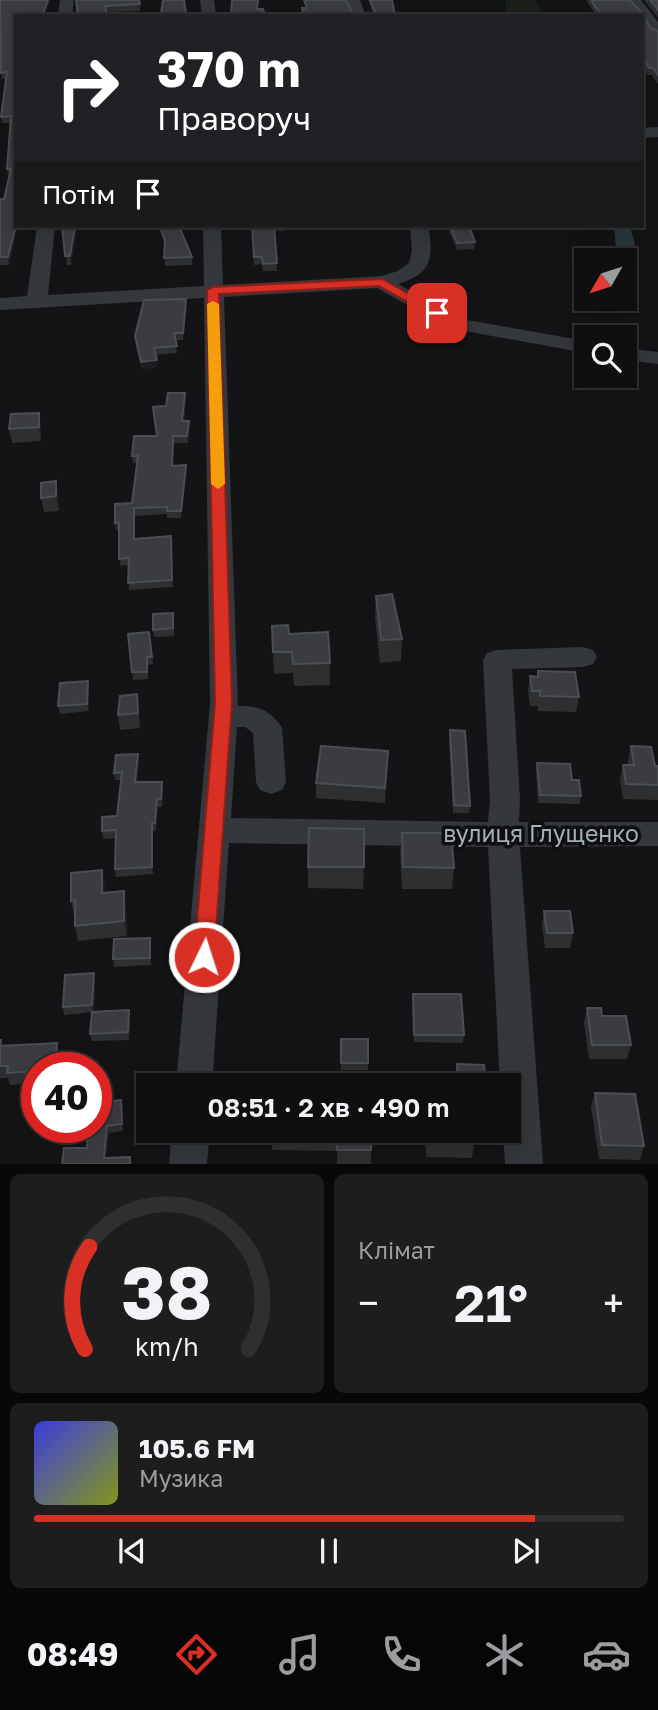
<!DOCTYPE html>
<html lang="uk">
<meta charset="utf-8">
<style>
:root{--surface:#0f0f10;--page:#1d1d1e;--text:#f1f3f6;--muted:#9b9c9f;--line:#2f2f30;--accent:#d93025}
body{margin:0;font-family:"Golos Text",sans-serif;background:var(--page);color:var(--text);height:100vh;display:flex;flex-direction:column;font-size:26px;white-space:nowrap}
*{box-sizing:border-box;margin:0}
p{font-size:23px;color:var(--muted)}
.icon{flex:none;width:38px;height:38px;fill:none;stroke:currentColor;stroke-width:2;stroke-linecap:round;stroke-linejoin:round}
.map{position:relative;height:1164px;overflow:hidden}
.details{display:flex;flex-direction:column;gap:10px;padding:10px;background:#080809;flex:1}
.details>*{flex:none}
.top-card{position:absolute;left:14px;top:14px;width:630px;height:214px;border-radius:0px;box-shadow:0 7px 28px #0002,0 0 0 2px var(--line);background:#202124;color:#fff;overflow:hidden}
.needle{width:46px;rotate:231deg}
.fabs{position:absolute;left:574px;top:248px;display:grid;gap:14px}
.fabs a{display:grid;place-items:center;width:63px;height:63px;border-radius:0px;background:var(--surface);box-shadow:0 7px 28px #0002,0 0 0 2px var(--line);font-size:35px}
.speed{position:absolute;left:21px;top:1052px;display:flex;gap:14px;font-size:35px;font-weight:700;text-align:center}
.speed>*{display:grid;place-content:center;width:91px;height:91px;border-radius:50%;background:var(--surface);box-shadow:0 7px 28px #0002,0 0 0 2px var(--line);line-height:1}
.speed .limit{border:10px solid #d22;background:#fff;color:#111}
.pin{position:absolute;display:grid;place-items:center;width:60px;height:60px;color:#fff;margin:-30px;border-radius:14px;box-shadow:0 4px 10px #0006}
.me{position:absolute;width:77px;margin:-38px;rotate:4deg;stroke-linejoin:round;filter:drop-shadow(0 0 5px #0008)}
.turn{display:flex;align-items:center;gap:24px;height:147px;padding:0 28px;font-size:32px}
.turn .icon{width:91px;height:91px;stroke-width:2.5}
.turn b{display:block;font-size:49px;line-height:60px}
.then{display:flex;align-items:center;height:66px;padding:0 28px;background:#0003;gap:14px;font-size:26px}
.big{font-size:52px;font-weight:600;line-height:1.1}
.details .widget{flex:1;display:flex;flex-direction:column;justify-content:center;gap:10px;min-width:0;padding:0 24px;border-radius:10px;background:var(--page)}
.details .dial{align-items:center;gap:0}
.dial svg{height:182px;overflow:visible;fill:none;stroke:var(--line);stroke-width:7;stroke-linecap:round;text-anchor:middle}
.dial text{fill:var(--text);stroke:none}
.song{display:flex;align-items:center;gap:21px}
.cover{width:84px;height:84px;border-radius:10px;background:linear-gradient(135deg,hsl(240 70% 55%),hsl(70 70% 35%))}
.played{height:7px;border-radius:4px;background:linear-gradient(90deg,var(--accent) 85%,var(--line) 85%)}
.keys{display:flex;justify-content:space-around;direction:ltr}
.heat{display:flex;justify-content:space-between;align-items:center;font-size:38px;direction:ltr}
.details .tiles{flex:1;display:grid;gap:10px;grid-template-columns:1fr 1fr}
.widget:last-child{grid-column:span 2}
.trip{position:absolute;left:136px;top:1073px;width:385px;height:70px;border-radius:0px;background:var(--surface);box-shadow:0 7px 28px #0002,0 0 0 2px var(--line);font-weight:600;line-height:70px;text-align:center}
.dock{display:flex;height:112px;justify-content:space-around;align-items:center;background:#060606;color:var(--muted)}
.dock .icon{width:49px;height:49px}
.dock .on{color:var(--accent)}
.dock b{font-size:32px;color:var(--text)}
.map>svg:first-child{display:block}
.green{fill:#1a211a}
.water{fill:#29383b}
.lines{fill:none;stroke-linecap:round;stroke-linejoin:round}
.minor{fill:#34373b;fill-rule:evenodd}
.wall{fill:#2d2f31}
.shaded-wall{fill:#1e1e20}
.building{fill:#3a3c40;stroke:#4a4e52;stroke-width:2}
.route{fill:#d93025;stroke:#8d1f18;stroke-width:2}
.slow{fill:#f59e0b}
.labels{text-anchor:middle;stroke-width:7;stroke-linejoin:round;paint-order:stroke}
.near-street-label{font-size:23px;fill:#a4afb8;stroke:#0f0f11}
</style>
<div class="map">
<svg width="658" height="1164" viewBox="0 0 658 1164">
<rect width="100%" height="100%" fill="#141416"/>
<!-- green -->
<path class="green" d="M505,0H535L543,16H507Z"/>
<!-- water -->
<path class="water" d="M614,226H630L637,253L628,258L621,256L616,249Z"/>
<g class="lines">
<!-- minor -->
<path class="minor" d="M60,0H74L72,16H58Z
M200,0H214L216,16H202Z
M346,0H360L366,16H352Z
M627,0H641L658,22V36C650,34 642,24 642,16H639Z
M658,127V137L642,138V128Z
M37,226H55L48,295L204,286L203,226H221L223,285L381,276L398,271L409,263L412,250L410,226H428C434,257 432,274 398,284L461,319L586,341V353L448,328L377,288L224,297L238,706C257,705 272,711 282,728L286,782L282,790L271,794L260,790L256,782L253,733L245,727H237L231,818L488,822L490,799L483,660L487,653L497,650L583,647L593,650L597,657L593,664L583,667L512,669L520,799L519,822H658V846L520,847L543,1164H505L503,1130H509V1085H500L488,847L229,843L212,1085H176L210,703L204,298L0,310V298L27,296Z
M625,348L658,352V364L625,360Z
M172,1130H210L207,1164H169Z"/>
</g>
<!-- wall -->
<path class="wall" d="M0,0L16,16V226H22H18L9,265H0V199H4L9,176H8L7,169L11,123H2L1,117L6,79H2L1,73Z
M76,0H139L140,11L106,12Z
M368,0H392L395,16H374Z
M587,0H630L641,12L651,28L658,31V84L652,75H648L644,67H642V16H597L587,2Z
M644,0H658V18Z
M62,226H78L71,265H67Z
M158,226H179L192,257V265L165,266V245Z
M252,226H284V231H274L277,271H263L262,264L254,265Z
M447,226H469L475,242L474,249L457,250Z
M187,306L183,340H175L177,353L156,355L157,367L142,369L135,336Z
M186,400L184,421L190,429L188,443H174L173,466L186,465L187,472L181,518H167V514L135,516V539L171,536L173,587L129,590V565L120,566L119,530H116L115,523L132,503L137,463H133L132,456L157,436L166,406Z
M39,413L41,427V441L12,443L9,429Z
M56,481L58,496L59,511L44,512L41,498Z
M376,596L402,639L401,661L380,663L375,617Z
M174,620V636L154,637L153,630Z
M272,626L289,634L330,663V685L294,686L293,673L274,674Z
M149,632L153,664L148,665V679L133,680L128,634Z
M538,671L579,697L576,712L538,711V706H530L528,691L530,676L537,677Z
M89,689V711L60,714L58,706Z
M137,694L140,728L120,730L118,715Z
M450,730L470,806L469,813H453L449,738Z
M631,746L655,766H658V800L623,799L620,780L623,765H628V761Z
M388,751L385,803L316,798V783Z
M138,754L139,762L137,782H162L163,789L162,807H158L156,830L153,831V874L116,877L115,869L116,838L103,839L102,831L117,816L121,780H115L114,773Z
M537,763L572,780L581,796L580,804L538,803L536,771Z
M402,833L454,868L452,889H402L400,855Z
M308,867H364L363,889L308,888Z
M105,885V893L126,906L127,936L78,941L75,926V916H74L71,901Z
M544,911L573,933L570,948H545L542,925Z
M150,938L151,945V965L114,967L113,959Z
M95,981L94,1011L129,1010L130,1017L129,1040L92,1041L90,1034L92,1012L64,1015L63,1007Z
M413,994L464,1035L463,1043L414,1042Z
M587,1008L602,1016L631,1045L627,1059H589L584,1023Z
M341,1039H368V1070H341Z
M0,1040H1L3,1046L57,1043L60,1055L59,1068H37V1083L10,1085L8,1078H0Z
M595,1093L644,1146L640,1160L599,1159L591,1107Z
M121,1100L123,1107V1131L109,1133L106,1158L130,1157L132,1164H62L87,1148Z
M266,1130H371V1164H337V1151L272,1150L271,1135H266Z
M425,1130H473L474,1144L472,1158L426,1157Z"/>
<!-- shaded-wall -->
<path class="shaded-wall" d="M48,0H51L45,16H42Z
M16,226H18L9,265L8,257Z
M75,226H78L71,265L70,256Z
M186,299L187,306L183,340V333Z
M157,360V367L142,369L141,362Z
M185,393L186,400L183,428L182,421Z
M39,413L41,427V441L39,427Z
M189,421L190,429L188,443L187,436Z
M186,465L187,472L181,518V511Z
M56,481L58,496L59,511L56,496Z
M88,681L89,689V711L87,704Z
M138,754L139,762L136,790L135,782Z
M157,799L158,807L156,830L155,823Z
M152,823L153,831V874L152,867Z
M102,870L105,885V908L102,893Z
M124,891L126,906L127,936L124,921Z
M150,938L151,945V965L150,958Z
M94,973L95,981L94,1012L92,1005Z
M129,1010L130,1017L129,1040L128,1032Z
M57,1043L60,1055L59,1068H55Z
M121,1100L123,1107V1131L122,1124Z
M107,1126L109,1133L105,1164L104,1158Z"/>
<!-- building -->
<path class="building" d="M0,0H48L42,16H16V225L8,257H0V199H4L11,169H7L11,116L1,117L7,72L1,73Z
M76,0H139L140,4L105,6L107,16H78Z
M163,0H184L186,14H191V16H165V13H161Z
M232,0H258L257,9H263L265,16H231Z
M304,0H346L354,16H304L302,8H307Z
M370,0H392L395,16H377Z
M591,0H630L641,12L651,28L658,31V75L653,68H649L645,60H642V16H602Z
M650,0H658V10Z
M62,226H75L70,256H65Z
M160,226H179L192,257L164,258L165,240Z
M252,226H274L277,263L263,264L262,257H254Z
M450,226H469L475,242L457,243Z
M186,299L183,333H174L177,346L154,348L157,360L141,362L135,336L144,300Z
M168,393H185L182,421H189L187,436H173L172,466L186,465L181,511H167V507L134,508V539L171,536L172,580L128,583L129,558L119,559V522L115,523V504L132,503L138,456H132L134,436H157L153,407L166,406Z
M39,413V427L9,429L11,414Z
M56,481V496L41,498V483Z
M392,594L402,639L381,640L376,596Z
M173,613V628L153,630V614Z
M288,625L289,634L328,632L330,663L293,664L292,652H273L272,626Z
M149,632L152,657H147V672H132L128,634Z
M538,671L575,672L579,697L540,696V691H532L530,676L538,677Z
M88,681L87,704L58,706L60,683Z
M137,694L138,713L118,715L120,696Z
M450,730L465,731L470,806L454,805Z
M321,746L388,751L385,788L316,783Z
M631,746L651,747L655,766H658V785L626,784L623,765H634Z
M138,754L135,782H162L161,799H157L155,823H152V867L115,869L116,830L102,831V817L117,816L122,772L114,773L116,755Z
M537,763L570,764L572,780H579L581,796L540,795Z
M309,828L364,829V867H308Z
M402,833H451L454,868L403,867Z
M102,870V893L124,891V921L75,926V900L71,901V873Z
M544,911H570L573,933H547Z
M150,938V958L113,959L114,939Z
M94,973L92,1005L63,1007L65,975Z
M413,994H461L464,1035H414Z
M587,1008H601L602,1016H626L631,1045H592Z
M129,1010L128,1032L90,1034L92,1012Z
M341,1039H368V1063H341Z
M0,1040H1L0,1046L57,1043L55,1068H37V1071L7,1073L8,1066H0Z
M457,1064L484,1065L486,1085H458Z
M267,1075L323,1076V1085H267Z
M595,1093L635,1094L644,1146L602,1145Z
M121,1100L122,1124L107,1126L104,1158L130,1157V1164H62L64,1148H87L88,1127H96V1103Z
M272,1130H371V1150H337V1137L271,1136Z
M427,1130H473L474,1144L428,1143Z"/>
<!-- route -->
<path class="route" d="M382,279L443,313L441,316H433L379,286L219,294L232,703L214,957L211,964L204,966L197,964L194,957L215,703L207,290L213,287Z"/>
<!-- slow -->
<path class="slow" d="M213,301L219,304L225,484L218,489L211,484L207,304Z"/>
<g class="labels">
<!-- near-street labels -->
<g class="near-street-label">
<text x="541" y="842">вулиця Глущенко</text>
</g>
</g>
</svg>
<div class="fabs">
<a><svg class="needle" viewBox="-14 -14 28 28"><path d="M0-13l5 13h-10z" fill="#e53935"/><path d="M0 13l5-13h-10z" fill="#9b9c9f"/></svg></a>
<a><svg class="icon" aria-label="search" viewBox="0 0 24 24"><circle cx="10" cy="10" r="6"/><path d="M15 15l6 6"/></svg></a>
</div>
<div class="speed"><div class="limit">40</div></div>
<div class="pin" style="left:437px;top:313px;background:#d93025"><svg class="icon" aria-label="arrive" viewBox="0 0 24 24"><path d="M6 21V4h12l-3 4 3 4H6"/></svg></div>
<svg class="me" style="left:204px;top:957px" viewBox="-20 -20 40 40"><circle r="17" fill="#d93025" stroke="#fff" stroke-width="3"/><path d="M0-11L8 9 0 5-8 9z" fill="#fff"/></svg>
<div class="trip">08:51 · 2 хв · 490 m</div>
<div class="top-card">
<div class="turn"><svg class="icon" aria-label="right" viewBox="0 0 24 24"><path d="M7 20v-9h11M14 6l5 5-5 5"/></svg><div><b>370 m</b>Праворуч</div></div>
<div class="then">Потім<svg class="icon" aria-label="arrive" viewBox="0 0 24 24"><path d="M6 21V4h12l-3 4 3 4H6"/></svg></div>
</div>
</div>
<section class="details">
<div class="tiles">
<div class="widget dial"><svg viewBox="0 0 100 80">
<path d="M14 69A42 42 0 1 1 86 69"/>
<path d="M14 69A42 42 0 0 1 16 24" stroke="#d93025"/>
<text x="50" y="56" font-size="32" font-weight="700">38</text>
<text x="50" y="72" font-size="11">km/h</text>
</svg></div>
<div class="widget"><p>Клімат</p>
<div class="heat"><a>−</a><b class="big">21°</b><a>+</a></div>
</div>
<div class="widget">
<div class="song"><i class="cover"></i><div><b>105.6 FM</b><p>Музика</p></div></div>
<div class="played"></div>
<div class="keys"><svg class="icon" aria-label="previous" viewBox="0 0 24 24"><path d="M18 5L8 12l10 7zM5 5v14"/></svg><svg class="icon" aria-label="pause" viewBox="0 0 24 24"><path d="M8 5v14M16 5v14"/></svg><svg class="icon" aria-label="next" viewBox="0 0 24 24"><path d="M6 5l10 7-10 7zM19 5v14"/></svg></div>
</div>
</div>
</section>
<nav class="dock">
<b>08:49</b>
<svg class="icon on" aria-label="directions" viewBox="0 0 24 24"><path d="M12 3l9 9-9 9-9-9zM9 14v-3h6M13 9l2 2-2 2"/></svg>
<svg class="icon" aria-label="music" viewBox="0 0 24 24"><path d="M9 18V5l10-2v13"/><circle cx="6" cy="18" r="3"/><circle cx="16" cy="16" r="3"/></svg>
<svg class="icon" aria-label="phone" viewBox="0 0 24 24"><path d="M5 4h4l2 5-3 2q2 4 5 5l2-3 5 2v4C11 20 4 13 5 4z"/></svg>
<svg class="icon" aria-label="climate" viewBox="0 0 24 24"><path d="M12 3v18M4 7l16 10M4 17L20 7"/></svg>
<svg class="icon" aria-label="car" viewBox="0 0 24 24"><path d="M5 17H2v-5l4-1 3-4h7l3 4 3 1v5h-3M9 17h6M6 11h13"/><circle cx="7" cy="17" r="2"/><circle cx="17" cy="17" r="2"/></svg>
</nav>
